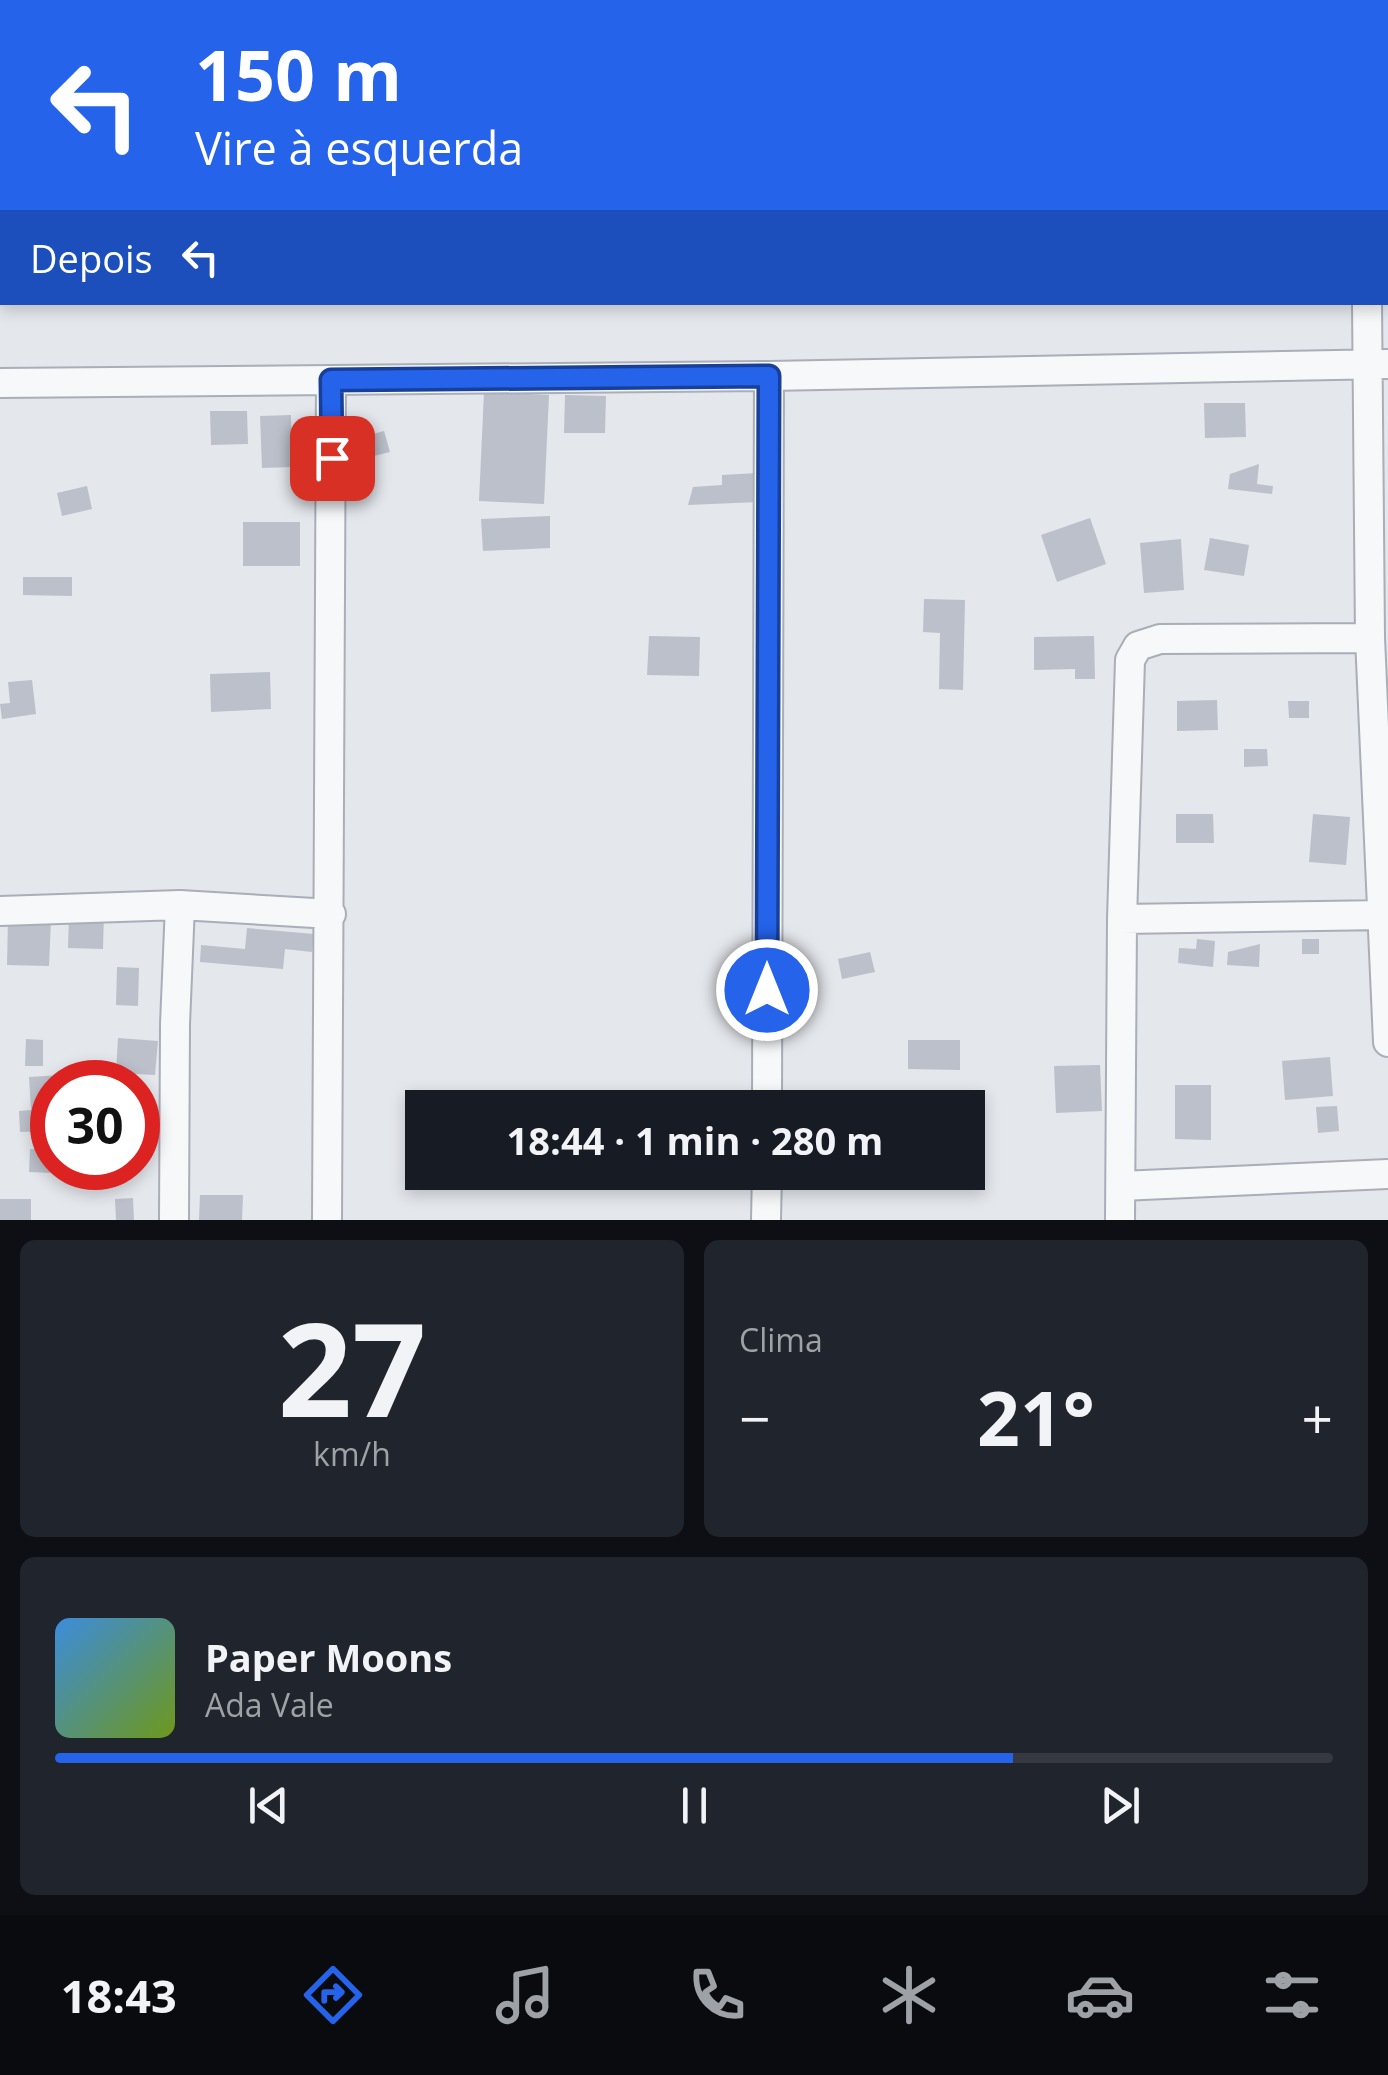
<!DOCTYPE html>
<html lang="pt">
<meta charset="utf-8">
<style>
:root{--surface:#171b24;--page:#20242c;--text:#f1f3f6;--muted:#9ea1a6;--line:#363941;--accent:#2563eb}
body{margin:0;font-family:"Open Sans",sans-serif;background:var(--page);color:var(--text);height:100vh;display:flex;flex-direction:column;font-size:38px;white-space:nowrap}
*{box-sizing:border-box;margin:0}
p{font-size:32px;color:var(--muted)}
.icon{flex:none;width:55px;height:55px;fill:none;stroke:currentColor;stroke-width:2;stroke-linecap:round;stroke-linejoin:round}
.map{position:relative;height:1220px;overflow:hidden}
.side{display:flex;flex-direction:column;gap:20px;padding:20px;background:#0d0f14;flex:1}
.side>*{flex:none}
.guide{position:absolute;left:0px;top:0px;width:1390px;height:305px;box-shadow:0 5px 15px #0003;background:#2563eb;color:#fff;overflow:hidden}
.speed{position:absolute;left:30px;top:1060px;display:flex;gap:20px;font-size:50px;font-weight:700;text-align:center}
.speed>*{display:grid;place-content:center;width:130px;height:130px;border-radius:50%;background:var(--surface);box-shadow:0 5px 15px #0003;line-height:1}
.speed .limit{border:15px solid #d22;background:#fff;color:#111}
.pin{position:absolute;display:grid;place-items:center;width:85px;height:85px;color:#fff;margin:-42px;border-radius:20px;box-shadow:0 5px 15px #0006}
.me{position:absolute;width:110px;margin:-55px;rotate:0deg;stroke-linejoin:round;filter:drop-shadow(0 0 8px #0008)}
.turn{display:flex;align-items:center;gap:35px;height:210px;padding:0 30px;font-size:45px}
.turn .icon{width:130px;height:130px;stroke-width:2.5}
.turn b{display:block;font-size:70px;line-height:85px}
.then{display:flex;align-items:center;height:95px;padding:0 30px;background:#0003;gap:20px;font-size:38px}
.big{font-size:75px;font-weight:700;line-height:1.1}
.side .card{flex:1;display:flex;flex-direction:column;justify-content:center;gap:15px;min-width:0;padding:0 35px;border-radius:15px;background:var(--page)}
.side .dial{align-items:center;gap:0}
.dial b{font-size:130px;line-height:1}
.song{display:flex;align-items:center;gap:30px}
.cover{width:120px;height:120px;border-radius:15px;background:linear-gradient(135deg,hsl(210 70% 55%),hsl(80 70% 35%))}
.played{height:10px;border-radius:5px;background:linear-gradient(90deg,var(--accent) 75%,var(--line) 75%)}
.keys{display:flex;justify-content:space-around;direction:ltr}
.heat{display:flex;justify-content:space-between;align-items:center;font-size:55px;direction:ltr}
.side .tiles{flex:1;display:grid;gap:20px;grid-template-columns:1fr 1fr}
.card:last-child{grid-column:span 2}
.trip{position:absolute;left:405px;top:1090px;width:580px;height:100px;border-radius:0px;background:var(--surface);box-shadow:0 5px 15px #0003;font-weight:700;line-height:100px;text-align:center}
.menu{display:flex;height:160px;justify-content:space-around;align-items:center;background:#090b0e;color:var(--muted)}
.menu .icon{width:70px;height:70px}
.menu .current{color:var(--accent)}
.menu b{font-size:45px;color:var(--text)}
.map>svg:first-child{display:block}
.building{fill:#bbc0ca}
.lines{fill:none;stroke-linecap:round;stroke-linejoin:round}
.minor-casing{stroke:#a9aeb7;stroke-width:32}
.minor{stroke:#f7f8fa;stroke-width:28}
.route-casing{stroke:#184099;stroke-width:25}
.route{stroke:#2563eb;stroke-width:18}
</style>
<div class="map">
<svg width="1388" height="1220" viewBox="0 0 1388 1220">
<rect width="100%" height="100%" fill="#e4e7ec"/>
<!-- building -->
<path class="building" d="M484,392L549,395L544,504L479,501Z
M565,395L606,396L605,433H564Z
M1204,403H1245L1246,437L1205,438Z
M210,411H247L248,444L211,445Z
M291,415L292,467L262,468L260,416Z
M384,431L390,452L370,457L365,436Z
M1259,464L1257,484L1273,486L1272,494L1228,489L1230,474Z
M757,473L758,502L688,505L693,487L722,485V475Z
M87,486L92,509L62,516L57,493Z
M550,516V548L483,551L481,519Z
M1090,518L1106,564L1057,582L1041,535Z
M243,522H300V566H243Z
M1210,538L1249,545L1244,576L1204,570Z
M1181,539L1184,590L1144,593L1140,543Z
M23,577H72V596L23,595Z
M924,599L965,600L963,690L939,689L940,633L923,632Z
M649,636L700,637L699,676L647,675Z
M1094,636L1095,679H1075V669L1034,670V637Z
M270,672L271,709L211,712L210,674Z
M32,680L36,714L2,719L0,704L10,703L8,682Z
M1217,700L1218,730L1177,731V701Z
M1288,701H1309V718H1289Z
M1244,749H1267L1268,766L1244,767Z
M1176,814H1213L1214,843H1176Z
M1313,814L1350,817L1346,865L1309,862Z
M69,913H104L103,949L68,948Z
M8,919L51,920L49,966L7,965Z
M247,928L314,934L312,952L285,949L283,969L200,962L201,945L245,949Z
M1197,939L1215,941L1213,967L1178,963L1179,948L1196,949Z
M1302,939H1319V954H1302Z
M1260,944L1259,967L1227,965L1228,952Z
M870,952L875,972L842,979L838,959Z
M117,967L139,968L138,1006L116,1005Z
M118,1038L158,1041L155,1075L116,1073Z
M26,1039L43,1040V1066H25Z
M908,1040H960V1070L908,1069Z
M1330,1057L1333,1096L1285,1100L1282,1061Z
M1100,1065L1102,1111L1056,1113L1054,1066Z
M61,1075L62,1082H52V1131L20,1132L19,1111L31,1110L29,1077Z
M1175,1085H1211V1140L1175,1139Z
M1337,1106L1339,1131L1318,1133L1316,1107Z
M30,1149L52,1150L53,1173L29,1172Z
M200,1195H243L242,1220H199Z
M133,1198L134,1220H116L115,1199Z
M0,1199H31V1220H0Z"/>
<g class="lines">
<!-- minor casing -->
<g class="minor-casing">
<path id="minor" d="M1359,0V2
M1367,302L1370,638L1388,1042
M0,383L769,376L1388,364
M0,911L180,905L331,914
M1122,919L1384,915
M767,1108L769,376
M1121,1186L1388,1174
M174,1220L175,1024L180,905
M327,1220L331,380
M766,1220L767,1172
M1120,1220L1122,919L1130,660L1138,646L1160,639L1370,638"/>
</g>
<!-- minor -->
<use href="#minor" class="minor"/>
</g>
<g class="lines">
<!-- route casing -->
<g class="route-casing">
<path id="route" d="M332,458L331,380L769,376L767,990"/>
</g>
<!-- route -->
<use href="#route" class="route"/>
</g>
</svg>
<div class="speed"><div class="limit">30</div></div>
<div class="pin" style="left:332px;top:458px;background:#d93025"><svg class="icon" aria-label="arrive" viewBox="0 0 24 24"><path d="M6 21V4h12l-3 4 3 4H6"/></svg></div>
<svg class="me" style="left:767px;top:990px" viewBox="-20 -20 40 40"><circle r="17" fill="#2563eb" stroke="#fff" stroke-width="3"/><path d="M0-11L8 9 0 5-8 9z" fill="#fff"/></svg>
<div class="trip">18:44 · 1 min · 280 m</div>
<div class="guide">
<div class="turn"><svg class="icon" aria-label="left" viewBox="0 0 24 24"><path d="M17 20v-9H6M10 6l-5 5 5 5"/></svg><div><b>150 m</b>Vire à esquerda</div></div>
<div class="then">Depois<svg class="icon" aria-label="left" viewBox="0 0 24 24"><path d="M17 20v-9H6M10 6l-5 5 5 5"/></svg></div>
</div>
</div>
<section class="side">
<div class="tiles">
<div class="card dial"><b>27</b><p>km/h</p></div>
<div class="card"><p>Clima</p>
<div class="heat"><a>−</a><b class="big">21°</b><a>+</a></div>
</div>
<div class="card">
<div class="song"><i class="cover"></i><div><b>Paper Moons</b><p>Ada Vale</p></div></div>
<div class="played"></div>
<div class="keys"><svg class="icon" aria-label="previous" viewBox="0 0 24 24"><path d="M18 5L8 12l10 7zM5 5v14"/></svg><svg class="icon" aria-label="pause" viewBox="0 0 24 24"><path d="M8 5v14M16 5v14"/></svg><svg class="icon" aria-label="next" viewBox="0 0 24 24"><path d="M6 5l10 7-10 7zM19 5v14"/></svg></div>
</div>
</div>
</section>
<nav class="menu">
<b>18:43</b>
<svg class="icon current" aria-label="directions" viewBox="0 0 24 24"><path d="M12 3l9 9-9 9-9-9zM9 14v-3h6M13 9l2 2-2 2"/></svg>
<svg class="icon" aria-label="music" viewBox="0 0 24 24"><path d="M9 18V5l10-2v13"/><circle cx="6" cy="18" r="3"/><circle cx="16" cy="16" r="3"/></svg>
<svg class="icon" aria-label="phone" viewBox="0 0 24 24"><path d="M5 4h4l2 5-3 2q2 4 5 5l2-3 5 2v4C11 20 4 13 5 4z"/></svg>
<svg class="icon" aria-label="climate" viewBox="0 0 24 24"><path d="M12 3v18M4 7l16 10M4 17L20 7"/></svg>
<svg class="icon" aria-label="car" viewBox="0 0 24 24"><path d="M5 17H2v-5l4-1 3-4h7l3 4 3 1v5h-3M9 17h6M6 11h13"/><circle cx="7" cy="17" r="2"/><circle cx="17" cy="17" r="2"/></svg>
<svg class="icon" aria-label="filters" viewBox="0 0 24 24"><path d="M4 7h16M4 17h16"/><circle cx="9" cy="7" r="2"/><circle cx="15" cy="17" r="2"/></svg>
</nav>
